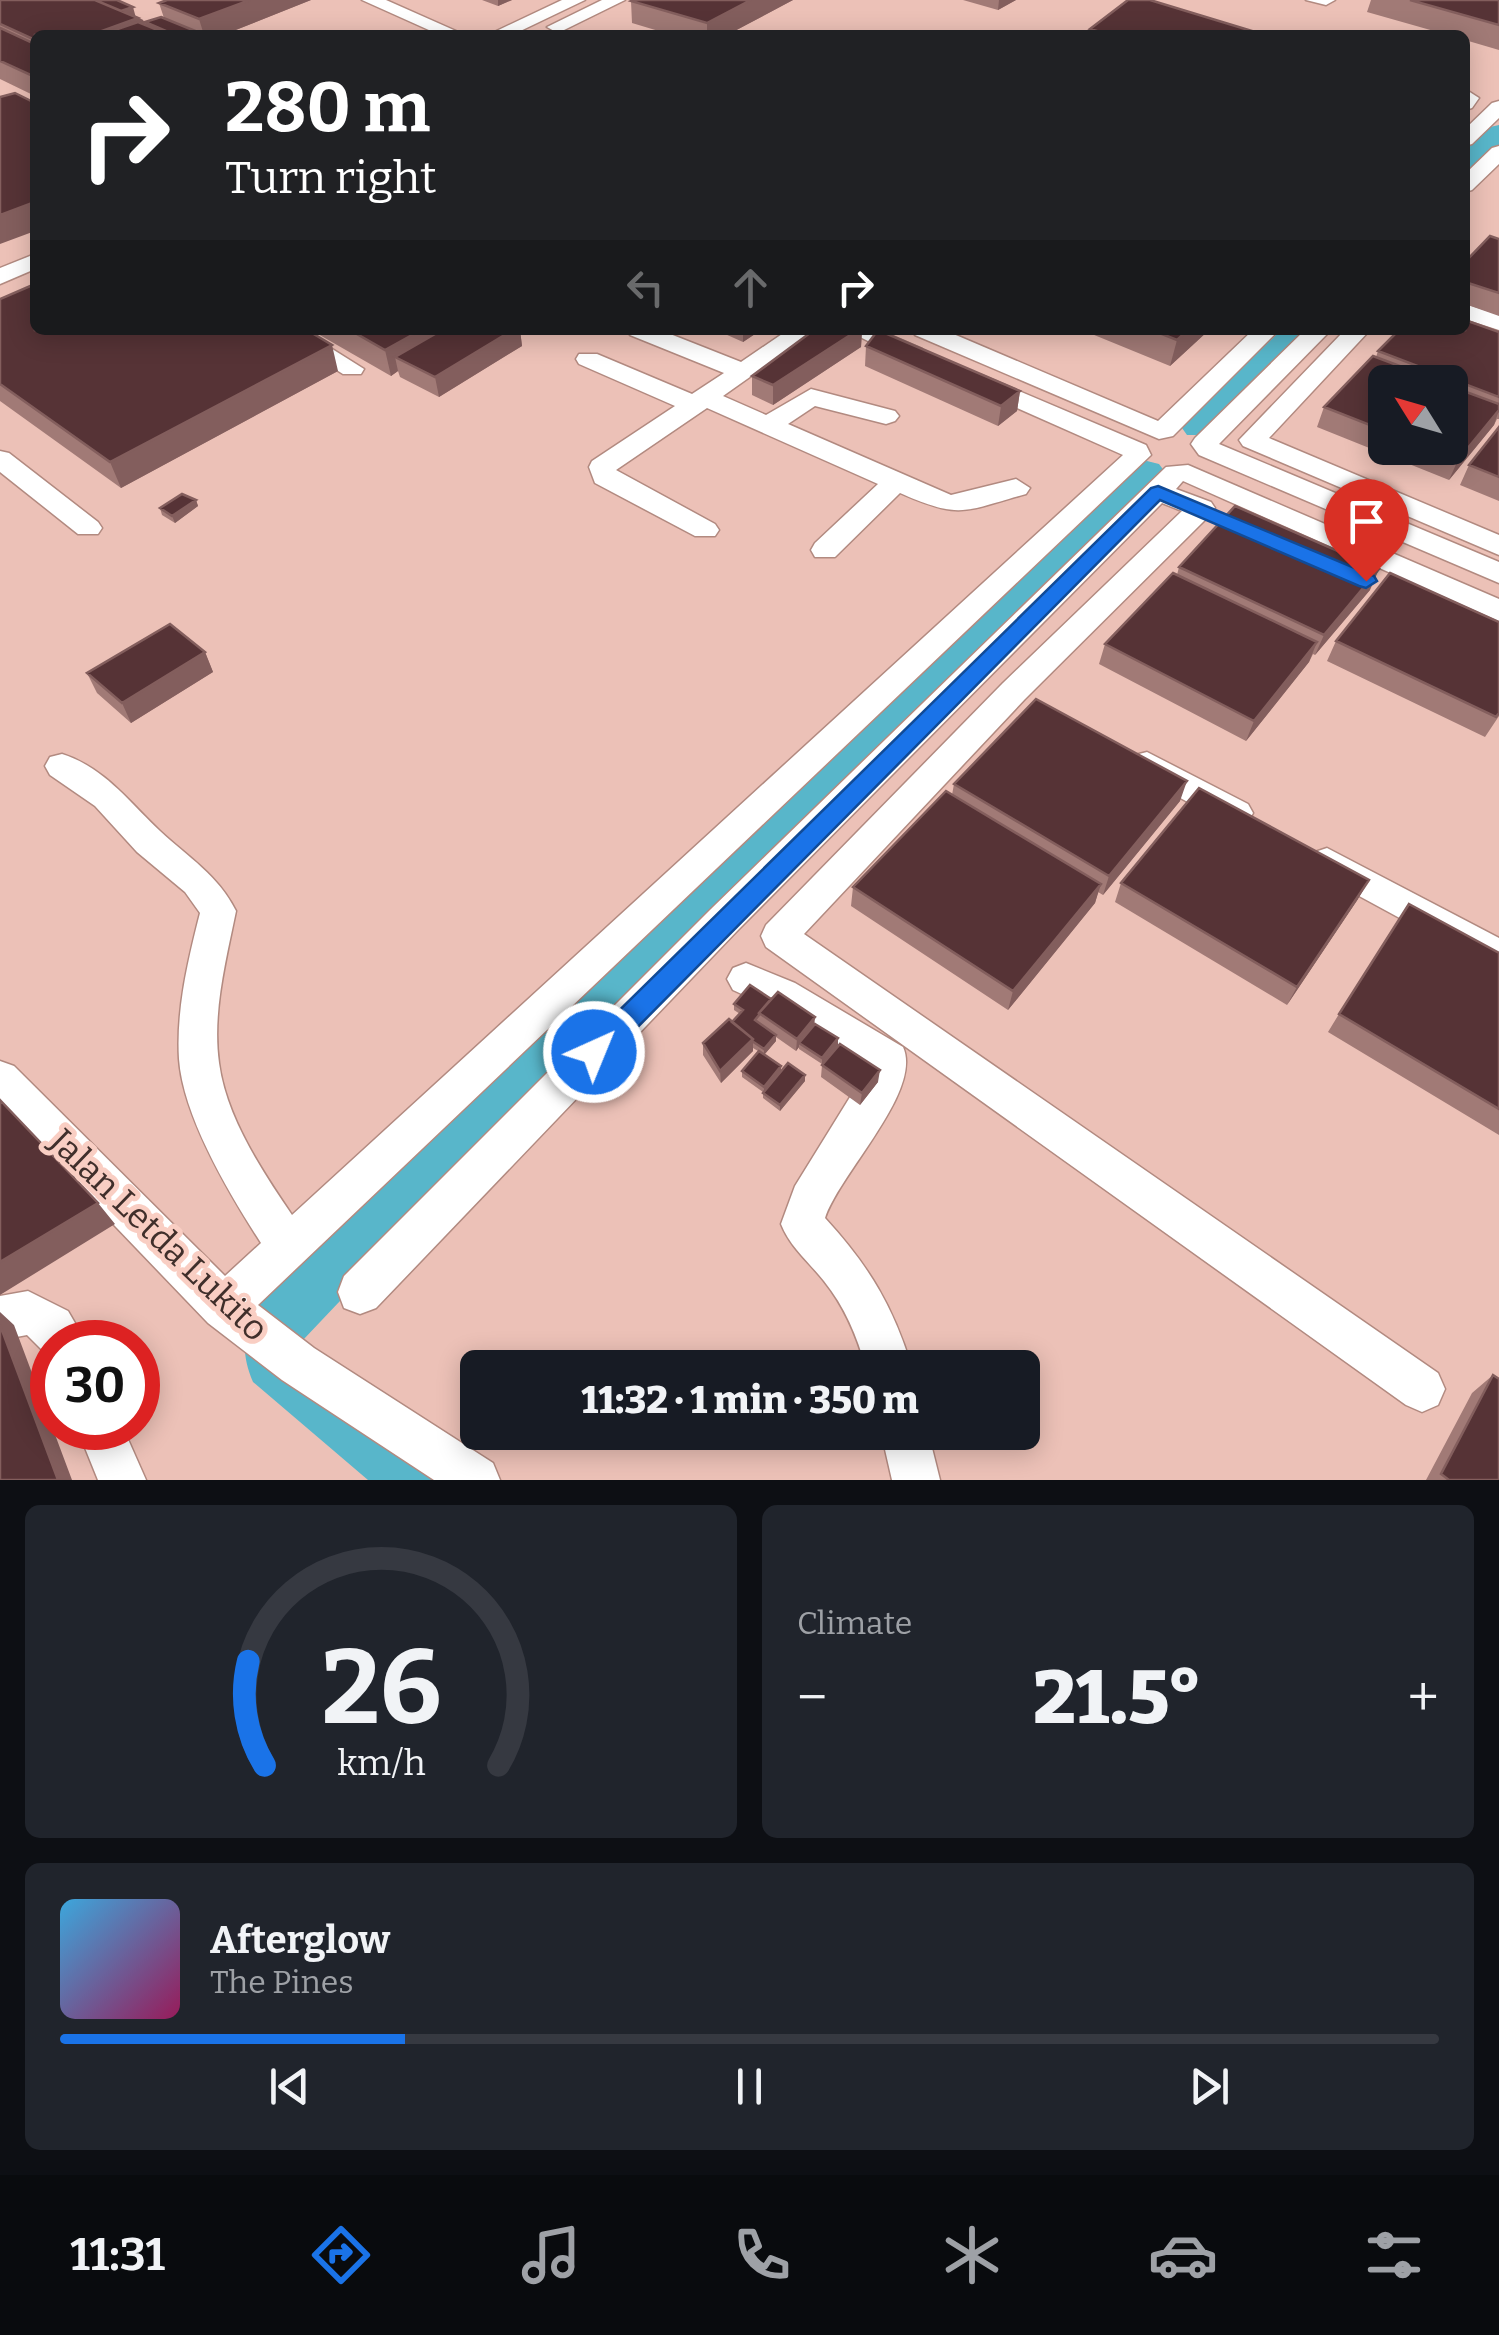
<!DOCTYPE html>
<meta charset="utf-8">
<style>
:root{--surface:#171b24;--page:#20242c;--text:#f1f3f6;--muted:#9ea1a6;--line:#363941;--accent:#1a73e8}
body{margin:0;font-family:Bitter,serif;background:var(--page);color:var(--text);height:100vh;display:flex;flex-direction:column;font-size:38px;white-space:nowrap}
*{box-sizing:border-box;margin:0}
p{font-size:32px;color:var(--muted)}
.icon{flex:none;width:55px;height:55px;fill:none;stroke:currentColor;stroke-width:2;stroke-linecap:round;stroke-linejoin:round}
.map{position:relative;height:1480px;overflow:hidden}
.drawer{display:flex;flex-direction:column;gap:25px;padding:25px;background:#0d0f14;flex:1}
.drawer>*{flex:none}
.hud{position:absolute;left:30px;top:30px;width:1440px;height:305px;border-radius:15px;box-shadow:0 5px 25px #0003;background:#202124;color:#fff;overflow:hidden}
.needle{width:65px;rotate:307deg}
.controls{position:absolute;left:1368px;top:365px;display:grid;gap:20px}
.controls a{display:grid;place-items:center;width:100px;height:100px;border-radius:15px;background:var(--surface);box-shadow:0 5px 25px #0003;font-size:50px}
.speed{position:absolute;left:30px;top:1320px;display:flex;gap:20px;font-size:50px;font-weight:700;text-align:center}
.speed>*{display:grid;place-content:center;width:130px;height:130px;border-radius:50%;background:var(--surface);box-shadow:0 5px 25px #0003;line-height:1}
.speed .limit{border:15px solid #d22;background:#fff;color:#111}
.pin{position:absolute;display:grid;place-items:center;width:85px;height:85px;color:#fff;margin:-102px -42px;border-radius:50% 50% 50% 0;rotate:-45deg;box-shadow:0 0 10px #0007}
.pin .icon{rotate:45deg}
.me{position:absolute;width:110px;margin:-55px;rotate:44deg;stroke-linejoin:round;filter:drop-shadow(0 0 8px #0008)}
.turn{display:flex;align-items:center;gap:35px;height:210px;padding:0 30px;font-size:45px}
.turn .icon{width:130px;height:130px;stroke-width:2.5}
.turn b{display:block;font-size:70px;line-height:85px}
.lanes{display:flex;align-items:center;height:95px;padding:0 30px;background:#0003;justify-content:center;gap:50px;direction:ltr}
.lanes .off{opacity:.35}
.big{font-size:75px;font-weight:800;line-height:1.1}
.drawer .tile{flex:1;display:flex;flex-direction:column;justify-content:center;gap:15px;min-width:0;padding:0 35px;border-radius:15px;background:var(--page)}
.drawer .dial{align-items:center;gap:0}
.dial svg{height:260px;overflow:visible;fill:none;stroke:var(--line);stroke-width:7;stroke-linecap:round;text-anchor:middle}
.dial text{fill:var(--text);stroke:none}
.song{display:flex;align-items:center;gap:30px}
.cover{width:120px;height:120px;border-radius:15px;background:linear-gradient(135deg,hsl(200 70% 55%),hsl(330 70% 35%))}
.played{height:10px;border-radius:5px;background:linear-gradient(90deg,var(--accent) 25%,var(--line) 25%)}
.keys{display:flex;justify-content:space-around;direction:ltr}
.heat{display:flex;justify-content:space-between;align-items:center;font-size:55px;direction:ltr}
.drawer .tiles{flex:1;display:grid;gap:25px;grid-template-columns:1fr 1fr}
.tile:last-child{grid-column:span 2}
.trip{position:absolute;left:460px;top:1350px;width:580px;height:100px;border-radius:15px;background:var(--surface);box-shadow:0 5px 25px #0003;font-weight:800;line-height:100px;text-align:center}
.dock{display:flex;height:160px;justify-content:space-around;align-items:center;background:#090b0e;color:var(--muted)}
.dock .icon{width:70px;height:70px}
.dock .on{color:var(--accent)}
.dock b{font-size:45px;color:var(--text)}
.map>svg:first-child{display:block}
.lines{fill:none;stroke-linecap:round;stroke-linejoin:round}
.river{fill:#58b6ca;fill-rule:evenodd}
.minor-casing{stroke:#b28a80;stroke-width:3}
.minor{fill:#fff;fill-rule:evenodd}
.wall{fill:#a17a76;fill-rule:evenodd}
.shaded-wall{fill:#835e5d}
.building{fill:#563336;stroke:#835e5d;stroke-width:2.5}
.route{fill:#1a73e8;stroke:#114b97;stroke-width:2.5}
.labels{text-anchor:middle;stroke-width:10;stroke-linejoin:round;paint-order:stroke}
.near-street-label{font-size:35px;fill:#402f2b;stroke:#f9cec3}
</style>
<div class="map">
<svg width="1499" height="1480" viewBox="0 0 1499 1480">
<rect width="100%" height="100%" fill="#ecc1b7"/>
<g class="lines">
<!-- river -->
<path class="river" d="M1499,125V148L1475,172L1465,174V151L1490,127Z
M1281,330H1315L1211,435H1187L1182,428L1187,421Z
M1147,461L1159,464L1165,472L1159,480L467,1167L303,1340V1347L438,1458L447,1480H368L253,1382C242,1356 242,1335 253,1308L429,1131L1135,464Z"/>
<!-- minor casing -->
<g class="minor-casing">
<path id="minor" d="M362,0H386L465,35H440Z
M562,0H585L512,35H488Z
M602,0H625L562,31L556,32L547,27Z
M1306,0H1335L1326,5Z
M1465,89L1479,98L1472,108L1465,110Z
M1499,101V118L1472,144L1465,146V129L1492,103Z
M1499,146V164L1472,190L1465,192V174L1492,148Z
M35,254V269L0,284V268Z
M1465,304L1499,315V330L1465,319Z
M273,330H302L364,369L361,374H343Z
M627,330H660L741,362L788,330H816L723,396L766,415L811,389L895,411L899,416L895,421L886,424L815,406L788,424L951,495L1016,479L1030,488L1026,494C964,511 961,520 900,493L835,557H815L811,550L815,543L878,484L707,408L616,470L715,524L719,530L715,536H695L595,483L589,467L592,461L675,406L579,364L576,359L579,354H597L692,394L724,373L630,335Z
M846,330H878L922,349L925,354L922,359H904Z
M912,330H944L1158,421L1253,330H1279L1173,436L1159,439L915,335Z
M1305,330H1331L1219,444L1499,562V583L1199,455L1191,444L1195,438Z
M1345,330H1370L1269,438L1499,535V555L1243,446L1239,440Z
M981,375L1146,445L1151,455L258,1305L314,1348L493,1463L500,1480H434L282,1380L208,1323L0,1106V1061L14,1066L225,1276L261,1243C230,1195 183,1117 179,1059C176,1010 188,960 200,913L185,892L137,852L95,806L50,775L45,766L50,757L62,754C104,767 130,803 160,831C189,858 218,875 236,911C226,960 212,1013 219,1063C226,1117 262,1171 292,1215L1123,455L972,388L968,383L972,378Z
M0,451L9,453L98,522L102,528L98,534H78L0,472Z
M1188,465L1499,599V621L1183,481L1176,489L1211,502L1215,508L1211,514L1025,699L804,934L1438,1373L1445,1389L1438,1405L1422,1412L1406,1405L766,947L761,936L766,925L1003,683L1182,511L1162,503L737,931L376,1308L360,1314L344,1308L338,1292L344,1276L711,909L1166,467Z
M1147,752L1248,804L1253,813L1248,822L1236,826L1224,822L1135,773L1131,764L1135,755Z
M1327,848L1499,938V972L1315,872L1309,862L1315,852Z
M746,963L795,983L903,1047C923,1091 840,1173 825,1218C869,1266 893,1306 912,1368H866C857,1336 845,1307 824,1281C809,1262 790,1247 781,1224L795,1186L868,1068L768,1006L733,990L727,979L733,968Z
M28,1291L68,1311L86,1342H52V1360L27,1335L0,1340V1296Z
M77,1428H123L146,1480H98Z
M881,1432H928L940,1480H892Z"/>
</g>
<!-- minor -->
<use href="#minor" class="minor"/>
</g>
<!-- wall -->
<path class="wall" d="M0,0L136,16L143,20L146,25L145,22L164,18L159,3L167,0H311L223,35H35V96L0,79Z
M482,0H512L498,6Z
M633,0H793L727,35H672L632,23L631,1Z
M963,0H1016L998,10Z
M1371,0H1499V50L1465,40V35H1448L1367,12Z
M1090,29L1265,35H1089Z
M1499,239V316L1465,304V262Z
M0,299L338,371L121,488L0,401Z
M311,330H520L522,346L439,397L400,377L398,371L391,376Z
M716,330H761L743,342Z
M814,330H862L861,347L773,405L752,395V376Z
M1082,330H1209L1170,366Z
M1499,332V419H1497L1494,425L1449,480L1317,427L1324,407L1376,357L1378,351ZM1385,382H1450V448H1385Z
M866,346L1020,391L1017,411L998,426L865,366Z
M1499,427V501L1460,485L1469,465Z
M196,500L198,506L175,523L162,515L160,508Z
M1179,567L1370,590L1315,655L1313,654L1309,662L1246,741L1099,664L1105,644L1177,575Z
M1499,622V716L1485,737L1327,661L1336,641Z
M205,652L213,672L131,723L97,693L87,673Z
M954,784L1180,801L1103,895L1098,892L1095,903L1008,1010L851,906L853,887L952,795Z
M1121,883L1358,899L1287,1005L1115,902Z
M1499,953V1135L1328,1032L1339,1014Z
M734,1004L815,1025L838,1045L822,1064L799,1049V1047L796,1051L776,1037V1041L764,1055L781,1066V1072L805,1081L780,1111L763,1098V1092L742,1077V1071L758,1051L753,1048V1051L721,1083L703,1055V1043L732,1022L740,1014L734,1010Z
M822,1065L878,1082L860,1105L821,1077Z
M1493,1375L1499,1480H1426L1472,1393Z"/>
<!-- shaded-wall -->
<path class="shaded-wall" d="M250,0H311L223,35H204L199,19Z
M498,0H512L498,6Z
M751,0H793L727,35H707V23Z
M999,0H1016L998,10Z
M133,7L136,18L120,11Z
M138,18L143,20L145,26L143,35H91Z
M35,202V231L0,244V215Z
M421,330H472L395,357L398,371L391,376L385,350Z
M513,330H520L522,346L439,397L435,377Z
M743,330H761L743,342Z
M858,330H862L861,347L773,405V385Z
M1188,330H1209L1170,366L1177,340Z
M332,345L338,371L121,488L110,462Z
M1020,391L1017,411L998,426L1001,406Z
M1499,410L1494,425L1449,480L1458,460Z
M196,500L198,506L175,523L172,516Z
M1379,569L1370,590L1315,655L1324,635Z
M1317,642L1309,662L1246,741L1254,721Z
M205,652L213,672L131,723L122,703Z
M1187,781L1180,801L1103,895L1109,876Z
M1369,880L1358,899L1287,1005L1297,987Z
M1101,884L1095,903L1008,1010L1013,991Z
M815,1017L814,1029L799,1043V1047L796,1051L797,1039Z
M776,1035V1041L764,1055V1049Z
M838,1038V1045L822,1064V1058Z
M753,1039V1051L721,1083L720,1071Z
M781,1066V1072L764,1092V1087Z
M880,1070L878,1082L860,1105L862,1093Z
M805,1075V1081L780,1111V1105Z
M98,1203L115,1224L0,1295V1262Z
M0,1312L14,1325L72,1480H58L0,1325Z"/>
<!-- building -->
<path class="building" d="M0,0H95L138,18L91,35H35V40L0,24Z
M95,0H117L133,7L121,11Z
M167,0H250L199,19L159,3Z
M633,0H751L707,23L631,1Z
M1128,0H1150L1265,35H1110L1090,29Z
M1410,0H1499V25Z
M161,17L205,35H175L145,22Z
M138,22L170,35H100Z
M0,28L35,44V77L0,61Z
M15,93L35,103V202L0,215V97Z
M1490,236L1499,239V293L1465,282V262Z
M35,284V330H307L332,345L110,462L0,384V299Z
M1465,320L1499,332V397L1378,351L1399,330H1465Z
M350,330H421L385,350Z
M442,330H513L435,377L395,357Z
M814,330H858L773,385L752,376Z
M878,330L1020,391L1001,406L866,346Z
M1152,330H1188L1177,340Z
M1373,356L1442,382H1385V431L1324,407Z
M1450,386L1499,404V410L1458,460L1426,448H1450Z
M1499,427V477L1469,465Z
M182,494L196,500L172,516L160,508Z
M1235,506L1379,569L1324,635L1179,567Z
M1173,573L1317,642L1254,721L1105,644Z
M1390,573L1499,622V713L1496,717L1336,641Z
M170,624L205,652L122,703L87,673Z
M1036,699L1187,781L1109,876L954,784Z
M1199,788L1369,880L1297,987L1121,883Z
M946,791L1101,884L1013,991L853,887Z
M1409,904L1499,953V1109L1339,1014Z
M750,985L771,999L759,1013V1015L755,1020L776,1035L764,1049L752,1041L753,1039L732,1022L743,1010L734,1004Z
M778,992L815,1017L797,1039L759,1013Z
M729,1019L753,1039L720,1071L703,1043Z
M815,1024L838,1038L822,1058L799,1043Z
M840,1044L880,1070L862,1093L822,1065Z
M759,1051L781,1066L764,1087L742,1071Z
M788,1063L805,1075L780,1105L763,1093Z
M0,1100L98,1203L0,1262Z
M0,1325L58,1480H0Z
M1493,1375L1499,1379V1480H1449L1441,1474Z"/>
<!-- route -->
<path class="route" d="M1158,486L1374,576L1377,581L1366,588L1359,586L1160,500L604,1061L594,1065L585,1061L581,1052L585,1044L1151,488Z"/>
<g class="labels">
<!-- near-street labels -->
<g class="near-street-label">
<text transform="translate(159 1235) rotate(44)" y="12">Jalan Letda Lukito</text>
</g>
</g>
</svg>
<div class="controls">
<a><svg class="needle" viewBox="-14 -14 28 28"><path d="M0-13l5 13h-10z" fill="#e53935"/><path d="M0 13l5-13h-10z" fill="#9ea1a6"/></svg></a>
</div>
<div class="speed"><div class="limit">30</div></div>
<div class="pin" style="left:1366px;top:581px;background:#d93025"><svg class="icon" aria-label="arrive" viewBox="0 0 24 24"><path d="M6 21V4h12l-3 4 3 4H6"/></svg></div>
<svg class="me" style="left:594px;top:1052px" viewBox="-20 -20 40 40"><circle r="17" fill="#1a73e8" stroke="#fff" stroke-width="3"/><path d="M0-11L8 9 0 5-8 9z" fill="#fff"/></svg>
<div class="trip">11:32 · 1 min · 350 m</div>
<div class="hud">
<div class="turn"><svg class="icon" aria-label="right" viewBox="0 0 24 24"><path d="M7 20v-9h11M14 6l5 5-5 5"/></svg><div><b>280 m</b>Turn right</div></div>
<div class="lanes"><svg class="icon off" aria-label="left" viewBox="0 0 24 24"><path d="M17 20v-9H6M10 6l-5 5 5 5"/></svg><svg class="icon off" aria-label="ahead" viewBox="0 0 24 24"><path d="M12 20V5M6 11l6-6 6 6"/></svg><svg class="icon" aria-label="right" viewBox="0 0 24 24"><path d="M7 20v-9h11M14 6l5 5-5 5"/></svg></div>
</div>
</div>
<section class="drawer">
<div class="tiles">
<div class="tile dial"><svg viewBox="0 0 100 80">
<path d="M14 69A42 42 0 1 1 86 69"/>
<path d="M14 69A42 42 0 0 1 9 37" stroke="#1a73e8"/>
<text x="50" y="56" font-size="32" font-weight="700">26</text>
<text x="50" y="72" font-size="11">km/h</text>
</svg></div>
<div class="tile"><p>Climate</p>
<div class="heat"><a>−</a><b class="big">21.5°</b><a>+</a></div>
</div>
<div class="tile">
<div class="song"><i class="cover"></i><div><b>Afterglow</b><p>The Pines</p></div></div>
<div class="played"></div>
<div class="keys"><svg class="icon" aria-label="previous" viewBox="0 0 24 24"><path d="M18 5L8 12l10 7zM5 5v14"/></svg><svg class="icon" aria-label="pause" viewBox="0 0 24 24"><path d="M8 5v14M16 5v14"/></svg><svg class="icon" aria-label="next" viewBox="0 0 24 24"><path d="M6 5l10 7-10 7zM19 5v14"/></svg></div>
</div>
</div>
</section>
<nav class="dock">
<b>11:31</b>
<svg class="icon on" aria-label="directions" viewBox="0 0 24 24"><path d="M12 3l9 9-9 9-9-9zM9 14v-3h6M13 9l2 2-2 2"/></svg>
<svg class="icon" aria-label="music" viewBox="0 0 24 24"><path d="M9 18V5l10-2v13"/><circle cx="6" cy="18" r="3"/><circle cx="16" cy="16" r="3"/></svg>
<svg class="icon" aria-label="phone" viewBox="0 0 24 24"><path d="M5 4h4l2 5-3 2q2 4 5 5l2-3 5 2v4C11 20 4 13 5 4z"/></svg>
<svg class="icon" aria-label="climate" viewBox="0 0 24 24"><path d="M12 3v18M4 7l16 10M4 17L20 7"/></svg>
<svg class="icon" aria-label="car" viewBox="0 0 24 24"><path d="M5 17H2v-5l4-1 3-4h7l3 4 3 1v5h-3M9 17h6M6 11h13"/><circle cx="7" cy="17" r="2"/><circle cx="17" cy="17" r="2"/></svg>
<svg class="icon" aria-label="filters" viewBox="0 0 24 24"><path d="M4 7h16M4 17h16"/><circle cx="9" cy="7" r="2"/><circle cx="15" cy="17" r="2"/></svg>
</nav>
